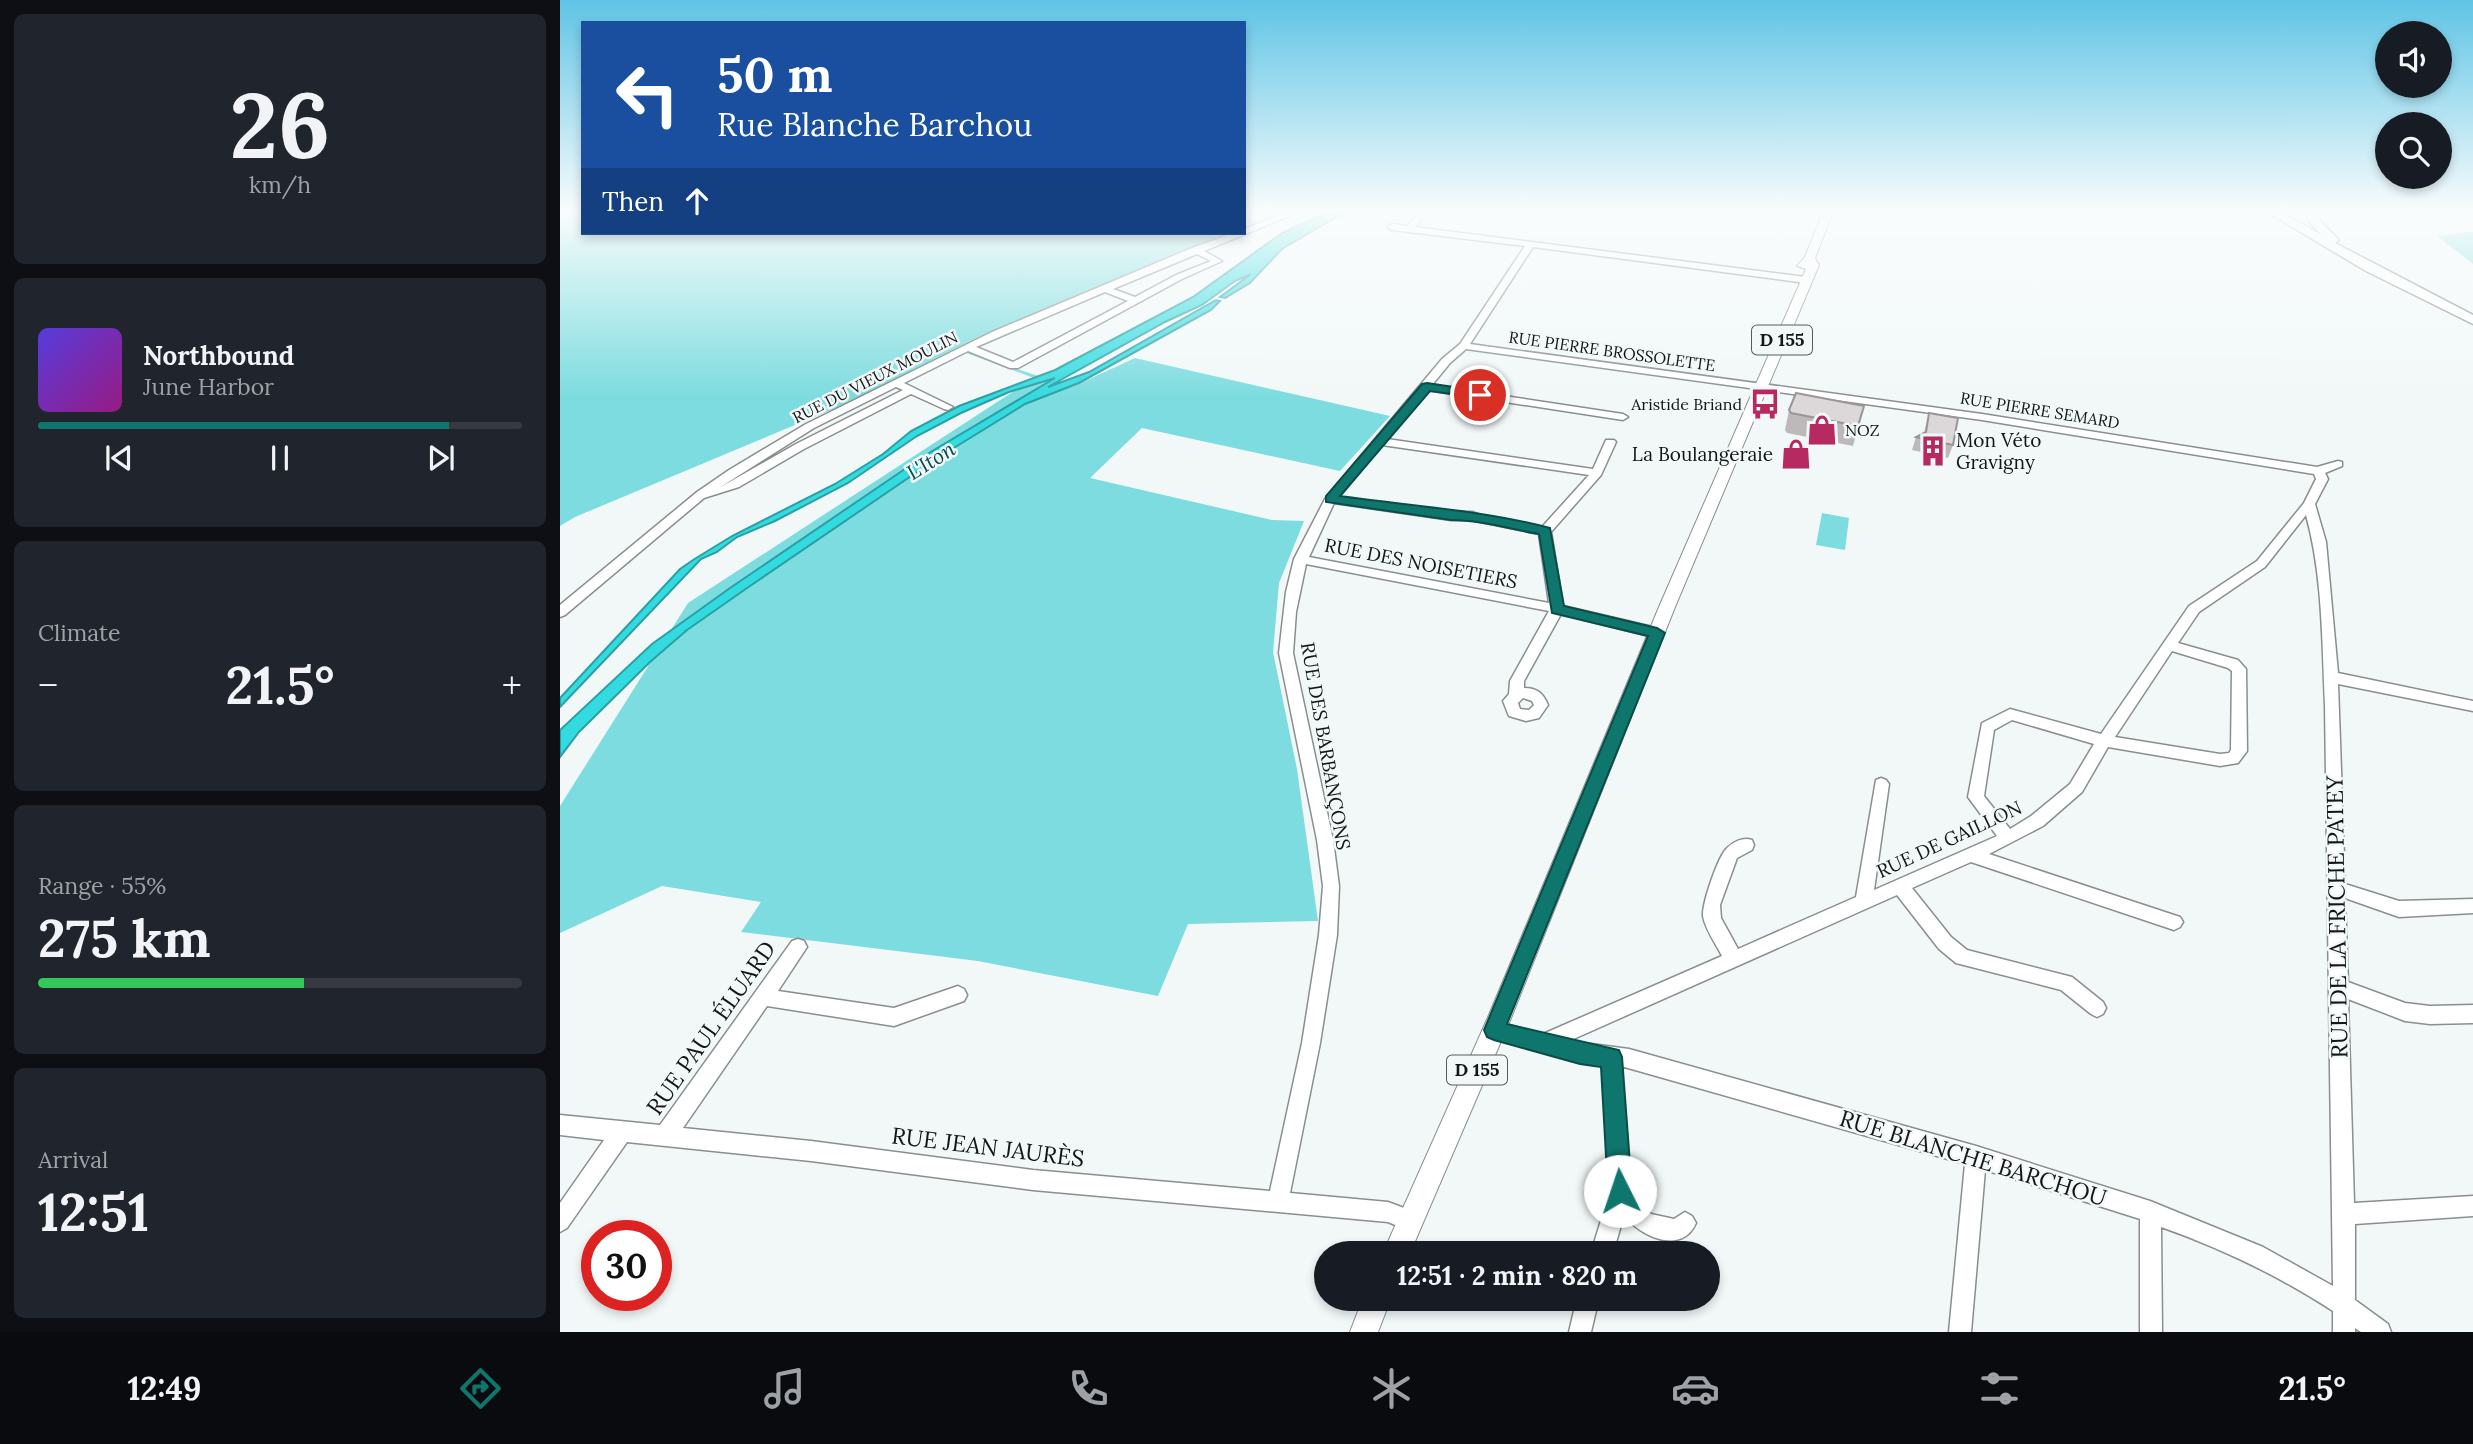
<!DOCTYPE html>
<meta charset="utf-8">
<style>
:root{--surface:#171b24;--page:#20242c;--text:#f1f3f6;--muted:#9ea1a6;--line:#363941;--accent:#0f766e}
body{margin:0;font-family:Lora,serif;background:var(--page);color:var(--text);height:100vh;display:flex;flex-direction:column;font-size:26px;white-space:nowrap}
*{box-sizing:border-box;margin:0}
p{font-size:23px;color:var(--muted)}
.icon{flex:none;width:38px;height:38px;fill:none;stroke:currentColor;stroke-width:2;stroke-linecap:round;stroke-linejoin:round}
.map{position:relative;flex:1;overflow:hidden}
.side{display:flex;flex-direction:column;gap:14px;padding:14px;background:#0d0f14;width:560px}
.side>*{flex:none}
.guide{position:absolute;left:21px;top:21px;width:665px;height:214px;border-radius:0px;box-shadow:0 4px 10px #0003;background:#1a4fa0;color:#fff;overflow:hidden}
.fabs{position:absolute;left:1815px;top:21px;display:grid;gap:14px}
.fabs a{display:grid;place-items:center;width:77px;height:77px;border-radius:50%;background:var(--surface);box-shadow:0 4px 10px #0003;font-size:35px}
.speed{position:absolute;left:21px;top:1220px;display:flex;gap:14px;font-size:35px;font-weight:700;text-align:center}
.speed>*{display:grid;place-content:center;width:91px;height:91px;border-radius:50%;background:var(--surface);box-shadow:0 4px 10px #0003;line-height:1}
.speed .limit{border:10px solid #d22;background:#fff;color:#111}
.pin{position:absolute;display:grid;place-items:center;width:60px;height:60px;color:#fff;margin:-30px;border:4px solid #fff;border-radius:50%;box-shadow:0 2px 7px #0007}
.me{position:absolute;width:77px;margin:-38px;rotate:356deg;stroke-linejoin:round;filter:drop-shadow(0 0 5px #0008)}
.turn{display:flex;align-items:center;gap:24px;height:147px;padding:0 21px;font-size:32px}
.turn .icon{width:91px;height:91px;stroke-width:2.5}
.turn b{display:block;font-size:49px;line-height:60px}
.then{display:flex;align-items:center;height:66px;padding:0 21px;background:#0003;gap:14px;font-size:26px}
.big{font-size:52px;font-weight:700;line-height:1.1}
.side .widget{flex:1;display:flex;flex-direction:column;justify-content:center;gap:10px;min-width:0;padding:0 24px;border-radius:10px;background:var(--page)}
.side .dial{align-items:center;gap:0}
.dial b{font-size:91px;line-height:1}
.song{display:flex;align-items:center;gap:21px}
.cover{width:84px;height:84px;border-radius:10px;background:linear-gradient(135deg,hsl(250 70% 55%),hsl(310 70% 35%))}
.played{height:7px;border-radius:4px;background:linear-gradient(90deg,var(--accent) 85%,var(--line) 85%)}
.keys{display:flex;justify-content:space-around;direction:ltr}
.heat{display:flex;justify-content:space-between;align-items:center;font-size:38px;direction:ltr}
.charge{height:10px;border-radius:5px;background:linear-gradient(90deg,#34c759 55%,var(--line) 0)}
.trip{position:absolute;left:754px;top:1241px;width:406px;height:70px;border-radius:35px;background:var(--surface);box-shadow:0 4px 10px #0003;font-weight:700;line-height:70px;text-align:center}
.dock{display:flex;height:112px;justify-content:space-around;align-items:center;background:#090b0e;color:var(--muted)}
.dock .icon{width:49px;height:49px}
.dock .selected{color:var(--accent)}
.dock b{font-size:32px;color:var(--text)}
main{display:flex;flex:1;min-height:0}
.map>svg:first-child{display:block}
.green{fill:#7cdcdf}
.water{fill:#33dbe0;stroke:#2aa0a3;stroke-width:2}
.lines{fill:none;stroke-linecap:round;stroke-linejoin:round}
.minor-casing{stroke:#898e8e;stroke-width:3}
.major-casing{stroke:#898e8e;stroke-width:2}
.highway-casing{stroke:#898e8e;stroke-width:3}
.minor{fill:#fff;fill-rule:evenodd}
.major{fill:#fff;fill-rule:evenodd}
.highway{fill:#fff;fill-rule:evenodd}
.wall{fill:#bdb9ba}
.building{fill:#dcd7d8;stroke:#9a9697;stroke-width:2}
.route{fill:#0f766e;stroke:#0a4d48;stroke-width:2}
.labels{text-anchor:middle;stroke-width:5;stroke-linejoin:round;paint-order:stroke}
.far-street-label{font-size:16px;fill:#141616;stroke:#f2f8f8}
.far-poi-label{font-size:16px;fill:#141616;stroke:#f2f8f8;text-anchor:end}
.shield{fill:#f2f8f8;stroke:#575a5a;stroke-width:2}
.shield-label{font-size:18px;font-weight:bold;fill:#141616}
.poi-label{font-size:19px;fill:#141616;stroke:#f2f8f8;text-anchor:start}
.street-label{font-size:19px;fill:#141616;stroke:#f2f8f8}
.water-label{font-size:21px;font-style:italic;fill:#044d50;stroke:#f2f8f8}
.near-street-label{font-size:23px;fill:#141616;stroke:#f2f8f8}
</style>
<main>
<section class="side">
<div class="widget dial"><b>26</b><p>km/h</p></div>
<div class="widget">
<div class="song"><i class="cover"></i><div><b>Northbound</b><p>June Harbor</p></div></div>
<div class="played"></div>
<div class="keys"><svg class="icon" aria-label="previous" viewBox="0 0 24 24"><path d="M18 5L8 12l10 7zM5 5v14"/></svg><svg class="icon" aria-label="pause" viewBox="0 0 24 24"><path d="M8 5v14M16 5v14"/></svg><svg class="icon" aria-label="next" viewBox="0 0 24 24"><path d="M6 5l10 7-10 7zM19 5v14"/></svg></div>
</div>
<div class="widget"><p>Climate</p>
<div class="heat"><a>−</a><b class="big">21.5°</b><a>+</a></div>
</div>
<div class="widget"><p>Range · 55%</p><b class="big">275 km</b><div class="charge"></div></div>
<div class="widget"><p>Arrival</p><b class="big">12:51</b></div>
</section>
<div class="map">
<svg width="1913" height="1332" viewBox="0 0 1913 1332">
<rect width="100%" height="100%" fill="#f2f8f8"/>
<!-- green -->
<path class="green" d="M0,212H23V233H675L402,346L448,366L512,387L575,358L830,416L780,471L582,428L530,478L712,520L744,521L719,583L713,652L737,769L758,921L628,924L598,996L418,961L181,932L201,902L102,886L0,933V806L128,603L474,378L398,350L278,407L15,517L0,526Z
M1913,232V264L1877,236L1910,232Z
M1262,513L1289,518L1285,550L1256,545Z"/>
<!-- water -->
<path class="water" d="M767,212H785L722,249L690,283L665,298L660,297L691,274L675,281L642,305L605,322L488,387L529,372L656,300L660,301L651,310L519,383L465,404L376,459L190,586L127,630L90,662L19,732L0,757V730L92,644L170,588L364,456L495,378L449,392L401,413L357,436L288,483L215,521L177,537L157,552L141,559L0,707V698L120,569L133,560L172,536L275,484L323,454L351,431L399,406L495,370L633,297L722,233Z"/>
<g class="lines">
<!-- minor casing -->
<g class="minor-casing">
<path id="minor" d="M728,212H739L644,251L662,261L622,279L458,368H450L408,351L344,383L393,407L388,410L384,409L351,394L244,449L179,487L144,498L5,615L0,617V605L137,492L169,470L246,424L432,332L632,248L674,233H684V229ZM637,254L651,261L616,275L575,297L553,289ZM545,292L568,301L453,362L416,347ZM336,387L343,390L236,444L159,488L254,428Z
M860,212H868L855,227L1246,277L1251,280L1246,283L973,247L910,344L1422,414L1757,467L1778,461L1782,462V466L1765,473L1768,479L1755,504L1766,542L1778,673L1913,701V711L1778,684L1785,884L1839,901L1913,899V913L1839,917L1785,898L1788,982L1845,1003L1870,1006L1913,1005V1023L1870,1024L1845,1021L1788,999L1794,1203L1913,1196V1216L1795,1224V1300L1828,1324L1831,1332H1801L1795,1328V1332H1773V1311C1719,1276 1661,1248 1601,1227L1602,1332H1580V1219L1425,1170L1411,1332H1389L1405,1164L1061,1066L1070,1188L1091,1214L1114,1219L1125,1212L1132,1216L1136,1223C1122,1256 1079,1236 1064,1215L1053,1253H1031L1050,1191L1042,1065L1020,1062L934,1039L927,1036L925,1030L927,1024L934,1021L983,1034L1162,956C1156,944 1145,929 1143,916C1142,904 1158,856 1167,848C1173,842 1183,837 1192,840L1194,845L1192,850L1177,858L1160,905L1161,918L1178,949L1296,897L1316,780L1321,778L1326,780L1329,784L1314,890L1437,836L1408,797L1422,723L1450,709L1541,734L1629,606L1697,561L1744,503L1756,479L1754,474L1422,420L906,349L890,363L872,385L1063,414L1068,417L1063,420L867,390L827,439L1033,469L1046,440H1054L1056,442L1041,475L991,532L1003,606L1097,628L1104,633L1097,638L1001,614L964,681V688C977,688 983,693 988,705L979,718L966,721L949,716L943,701L949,694L950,681L989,611L746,564L736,612L733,653L773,840L779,886L777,935L760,1043L730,1193L828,1202L857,1213L861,1220L857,1227L850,1231L828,1222L473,1190L251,1161L67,1142L7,1228L0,1232V1203L44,1140L0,1135V1115L100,1125L232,941L238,939L244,941L247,947L218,991L334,1008L398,986L404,989L407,995L404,1001L334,1026L207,1006L123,1128L251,1141L473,1170L710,1191L742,1043L759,935L763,886L757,840L719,653L726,592L734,559L765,499L882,359L900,344L965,246L832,230L828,227L832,224L847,226ZM822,445L1029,475L982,527L929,518L912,512H891L779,497ZM774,503L891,520H911L979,534L989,603L749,557ZM1746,515C1763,576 1762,643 1765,705L1773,1286L1703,1247L1590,1201L1416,1146L1069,1049L1009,1041L1337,895L1379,949L1396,963L1501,990L1531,1014L1537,1017L1543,1014L1546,1008L1543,1002L1512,977L1407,950L1391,937L1352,888L1411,862L1614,930L1620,927L1623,922L1620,917L1429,854L1483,826L1522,792L1548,747L1660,766L1678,763L1687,751L1686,669L1678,660L1618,643L1639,612L1705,567ZM1612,651L1668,668L1672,671L1671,750L1669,753L1660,754L1555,737ZM963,698L972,701L974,705L969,710L960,709L958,703ZM1452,720L1534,744L1510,784L1471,816L1450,829L1424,796L1434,730Z
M1017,1298H1039L1031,1332H1009Z"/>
</g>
<!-- major casing -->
<g class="major-casing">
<path id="major" d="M1263,212H1273L1255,258L1259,265L1115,607L951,1018L850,1253H823L929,1015L1099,607L1246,269L1237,266L1245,257Z
M803,1298H831L818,1332H790Z"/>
</g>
<!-- highway casing -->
<g class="highway-casing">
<path id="highway" d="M1707,212H1721L1760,234L1748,220L1746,212H1757L1761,222L1779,240L1775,243L1913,315V324L1806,271Z"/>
</g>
<!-- minor -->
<use href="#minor" class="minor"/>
<!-- major -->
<use href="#major" class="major"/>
<!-- highway -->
<use href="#highway" class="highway"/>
</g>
<!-- wall -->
<path class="wall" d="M1304,406L1293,446L1227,433L1225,430L1229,410Z
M1369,413L1393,445L1388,458L1352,450L1356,437L1364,433Z"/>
<!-- building -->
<path class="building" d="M1236,393L1304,406L1298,426L1231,413L1229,410Z
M1369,413L1398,418L1393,445L1356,437L1366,432Z"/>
<!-- sky -->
<linearGradient id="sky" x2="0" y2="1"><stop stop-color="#5fc4e5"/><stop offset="0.53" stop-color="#f9fcfc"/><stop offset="1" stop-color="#f9fcfc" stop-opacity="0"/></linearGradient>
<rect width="1913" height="398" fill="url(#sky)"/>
<!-- route -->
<path class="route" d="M867,383L920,391L926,395L920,398L870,391L780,496C850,506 922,510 990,528L1004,606L1097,628L1105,633L947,1024L1059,1050L1062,1057L1072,1191L1068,1199L1060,1202L1051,1199L1048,1191L1041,1067L1020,1064L934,1040L927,1037L924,1030L1088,636L992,613L979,534C950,529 920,520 891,520L766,502V496L862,384Z"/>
<!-- icons -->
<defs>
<g id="bus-bare" transform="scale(2.415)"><path d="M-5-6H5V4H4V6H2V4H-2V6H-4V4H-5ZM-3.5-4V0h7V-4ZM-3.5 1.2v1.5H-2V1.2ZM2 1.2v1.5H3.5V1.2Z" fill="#b62961" stroke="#f2f8f8" stroke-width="2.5" paint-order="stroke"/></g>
<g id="shop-bare" transform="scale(2.415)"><path d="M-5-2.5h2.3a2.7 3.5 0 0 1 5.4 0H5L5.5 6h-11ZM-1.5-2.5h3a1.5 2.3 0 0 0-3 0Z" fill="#b62961" stroke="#f2f8f8" stroke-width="2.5" paint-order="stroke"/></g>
<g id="building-bare" transform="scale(2.415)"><path d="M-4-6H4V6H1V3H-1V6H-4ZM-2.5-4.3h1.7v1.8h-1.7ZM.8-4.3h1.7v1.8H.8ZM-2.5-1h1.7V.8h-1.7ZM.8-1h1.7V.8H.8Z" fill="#b62961" stroke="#f2f8f8" stroke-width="2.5" paint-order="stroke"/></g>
</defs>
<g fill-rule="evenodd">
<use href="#bus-bare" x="1205" y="404"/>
<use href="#shop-bare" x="1262" y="430"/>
<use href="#building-bare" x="1373" y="451"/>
<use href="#shop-bare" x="1236" y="454"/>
</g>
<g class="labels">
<!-- far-street labels -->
<g class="far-street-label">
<text transform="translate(1052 351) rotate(8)" y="6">RUE PIERRE BROSSOLETTE</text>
<text transform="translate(315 377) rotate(-27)" y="6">RUE DU VIEUX MOULIN</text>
<text transform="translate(1480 410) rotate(9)" y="6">RUE PIERRE SEMARD</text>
</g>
<!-- far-poi labels -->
<g class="far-poi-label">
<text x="1182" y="410">Aristide Briand</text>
<text x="1285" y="436" text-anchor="start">NOZ</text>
</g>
<!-- shield labels -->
<g class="shield">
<rect x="1192" y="325.5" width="60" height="29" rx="5"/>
<rect x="887" y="1055.5" width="60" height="29" rx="5"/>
</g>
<g class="shield-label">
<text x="1222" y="346">D 155</text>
<text x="917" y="1076">D 155</text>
</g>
<!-- poi labels -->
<g class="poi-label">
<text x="1396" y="447">Mon Véto<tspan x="1396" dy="22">Gravigny</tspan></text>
<text x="1213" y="461" text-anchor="end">La Boulangeraie</text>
</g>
<!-- street labels -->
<g class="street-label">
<text transform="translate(861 563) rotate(11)" y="7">RUE DES NOISETIERS</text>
<text transform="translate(766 746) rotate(80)" y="7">RUE DES BARBANÇONS</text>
<text transform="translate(1389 839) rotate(-25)" y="7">RUE DE GAILLON</text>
</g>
<!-- water labels -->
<g class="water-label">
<text transform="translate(371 461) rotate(-32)" y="7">L'Iton</text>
</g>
<!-- near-street labels -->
<g class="near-street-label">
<text transform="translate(1777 917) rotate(-91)" y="8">RUE DE LA FRICHE PATEY</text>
<text transform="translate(151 1028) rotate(-55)" y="8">RUE PAUL ÉLUARD</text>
<text transform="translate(428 1147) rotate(7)" y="8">RUE JEAN JAURÈS</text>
<text transform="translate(1413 1158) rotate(17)" y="8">RUE BLANCHE BARCHOU</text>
</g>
</g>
</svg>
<div class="fabs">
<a><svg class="icon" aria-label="sound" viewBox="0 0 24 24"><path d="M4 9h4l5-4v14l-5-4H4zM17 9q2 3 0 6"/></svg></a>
<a><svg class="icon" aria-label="search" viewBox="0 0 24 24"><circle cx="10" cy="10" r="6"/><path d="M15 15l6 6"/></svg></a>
</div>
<div class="speed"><div class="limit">30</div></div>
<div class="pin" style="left:920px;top:395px;background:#d93025"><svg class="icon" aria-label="arrive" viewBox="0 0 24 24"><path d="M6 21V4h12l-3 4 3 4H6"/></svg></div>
<svg class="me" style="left:1060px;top:1191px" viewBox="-20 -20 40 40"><circle r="19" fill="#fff"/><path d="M0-13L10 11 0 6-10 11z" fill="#0f766e"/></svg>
<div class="trip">12:51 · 2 min · 820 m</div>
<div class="guide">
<div class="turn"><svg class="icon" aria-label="left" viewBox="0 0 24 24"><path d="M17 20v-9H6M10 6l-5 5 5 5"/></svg><div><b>50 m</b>Rue Blanche Barchou</div></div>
<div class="then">Then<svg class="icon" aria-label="ahead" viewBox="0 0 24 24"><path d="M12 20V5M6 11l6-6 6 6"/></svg></div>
</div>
</div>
</main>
<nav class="dock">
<b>12:49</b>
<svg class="icon selected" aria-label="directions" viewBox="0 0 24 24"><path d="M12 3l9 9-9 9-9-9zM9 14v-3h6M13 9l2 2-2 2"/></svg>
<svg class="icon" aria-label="music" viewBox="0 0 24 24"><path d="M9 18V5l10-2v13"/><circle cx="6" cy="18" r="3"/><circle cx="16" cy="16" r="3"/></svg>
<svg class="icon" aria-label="phone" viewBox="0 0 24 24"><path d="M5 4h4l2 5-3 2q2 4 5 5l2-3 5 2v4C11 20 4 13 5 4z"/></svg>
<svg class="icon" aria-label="climate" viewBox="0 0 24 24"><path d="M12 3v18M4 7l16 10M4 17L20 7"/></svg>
<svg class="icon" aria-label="car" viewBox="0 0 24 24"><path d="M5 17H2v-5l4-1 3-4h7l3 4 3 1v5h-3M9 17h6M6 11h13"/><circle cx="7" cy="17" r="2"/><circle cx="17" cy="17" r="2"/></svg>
<svg class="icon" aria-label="filters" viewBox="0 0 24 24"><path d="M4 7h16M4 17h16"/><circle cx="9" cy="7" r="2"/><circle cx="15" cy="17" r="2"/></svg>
<b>21.5°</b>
</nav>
